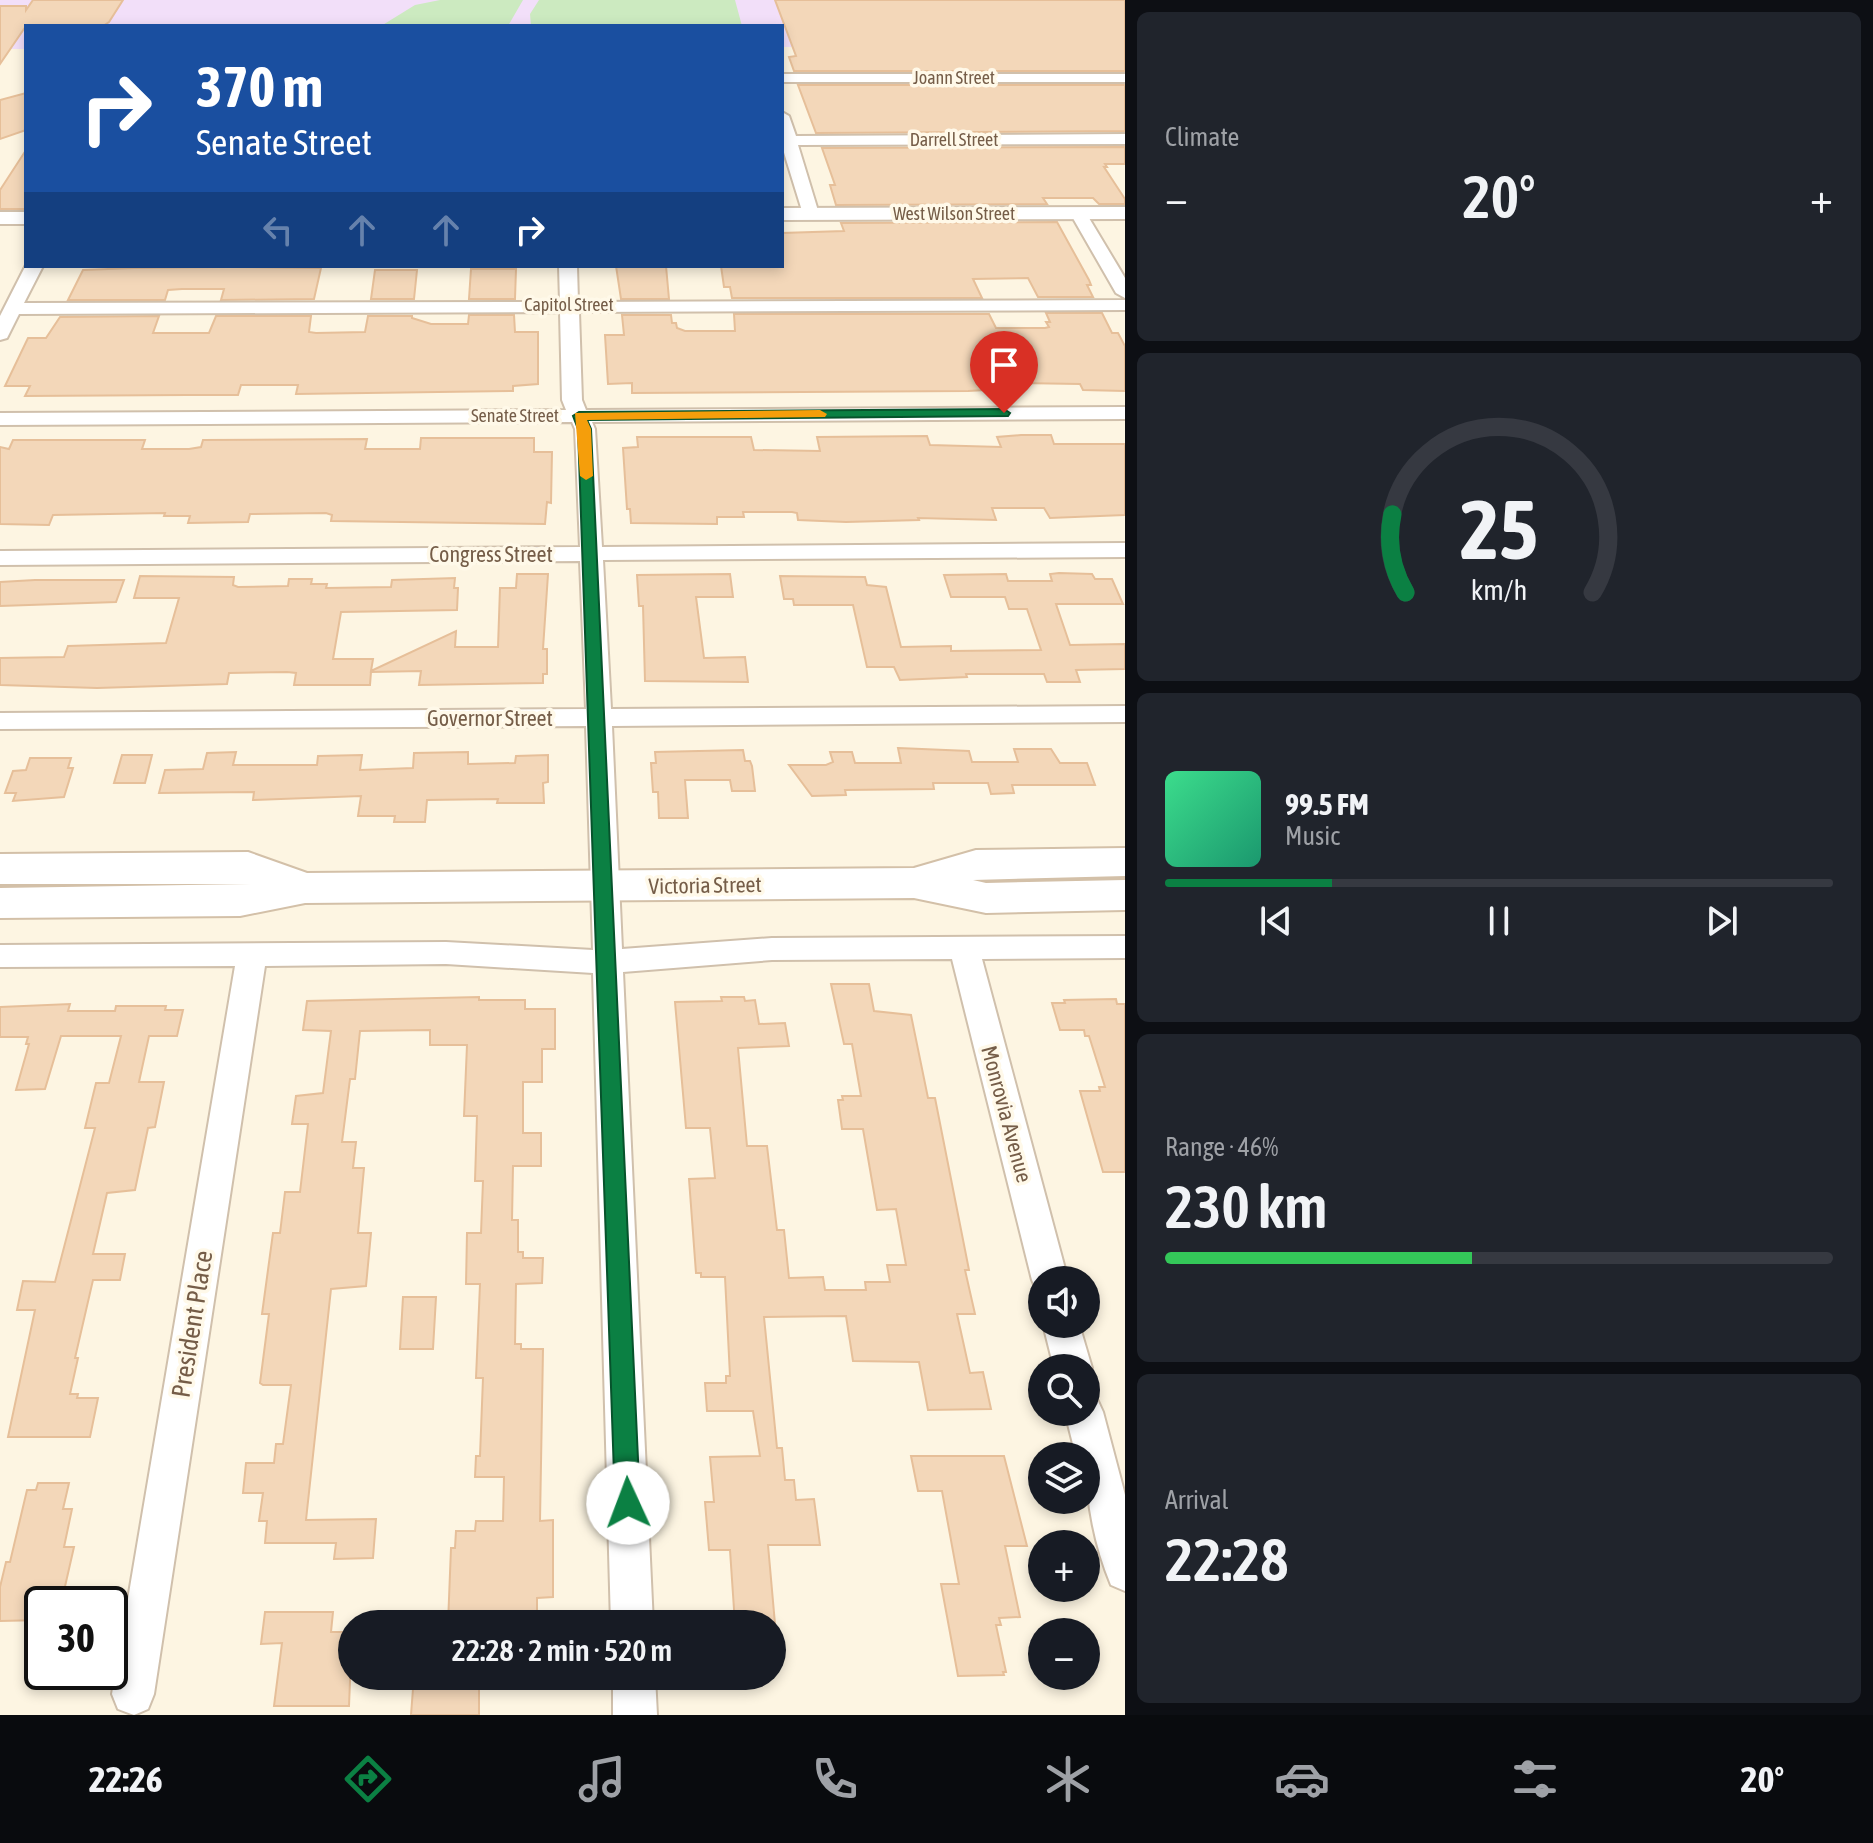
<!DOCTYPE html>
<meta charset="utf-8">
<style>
:root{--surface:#171b24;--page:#20242c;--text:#f1f3f6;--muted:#9ea1a6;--line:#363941;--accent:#0b8043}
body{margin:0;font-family:"Asap Condensed",sans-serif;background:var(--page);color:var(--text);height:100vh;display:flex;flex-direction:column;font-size:30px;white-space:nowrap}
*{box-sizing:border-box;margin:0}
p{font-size:26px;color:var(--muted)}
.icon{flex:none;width:44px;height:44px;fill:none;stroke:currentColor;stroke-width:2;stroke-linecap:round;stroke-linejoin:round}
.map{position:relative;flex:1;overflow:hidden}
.drawer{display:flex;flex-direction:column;gap:12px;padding:12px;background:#0d0f14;width:748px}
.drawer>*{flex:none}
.guide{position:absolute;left:24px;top:24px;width:760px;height:244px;border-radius:0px;box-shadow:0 4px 12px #0003;background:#1a4fa0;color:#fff;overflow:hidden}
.buttons{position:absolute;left:1028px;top:1266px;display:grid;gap:16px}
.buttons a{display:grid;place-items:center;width:72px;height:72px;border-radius:50%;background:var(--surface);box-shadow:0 4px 12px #0003;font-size:40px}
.speed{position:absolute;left:24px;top:1586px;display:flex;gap:16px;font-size:40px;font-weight:700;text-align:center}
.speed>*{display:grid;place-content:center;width:104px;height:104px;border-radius:50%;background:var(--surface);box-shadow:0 4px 12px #0003;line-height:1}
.speed .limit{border:4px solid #111;border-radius:12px;background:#fff;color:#111}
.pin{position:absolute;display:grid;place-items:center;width:68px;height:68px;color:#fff;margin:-82px -34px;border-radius:50% 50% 50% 0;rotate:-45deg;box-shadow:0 0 8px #0007}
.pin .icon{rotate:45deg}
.me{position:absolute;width:88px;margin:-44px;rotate:358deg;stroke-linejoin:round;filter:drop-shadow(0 0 6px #0008)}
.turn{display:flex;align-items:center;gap:28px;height:168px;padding:0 40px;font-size:36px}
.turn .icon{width:104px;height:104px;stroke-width:2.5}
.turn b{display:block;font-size:56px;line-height:68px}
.lanes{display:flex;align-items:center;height:76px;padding:0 40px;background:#0003;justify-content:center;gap:40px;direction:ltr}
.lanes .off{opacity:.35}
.big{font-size:60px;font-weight:600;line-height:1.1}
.drawer .widget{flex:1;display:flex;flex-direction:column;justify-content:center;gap:12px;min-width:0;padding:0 28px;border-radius:12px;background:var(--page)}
.drawer .dial{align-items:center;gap:0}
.dial svg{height:208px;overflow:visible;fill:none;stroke:var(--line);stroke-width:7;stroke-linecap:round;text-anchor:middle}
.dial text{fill:var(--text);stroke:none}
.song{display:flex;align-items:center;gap:24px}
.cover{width:96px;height:96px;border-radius:12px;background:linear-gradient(135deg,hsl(150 70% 55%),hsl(160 70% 35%))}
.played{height:8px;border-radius:4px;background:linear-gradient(90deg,var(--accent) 25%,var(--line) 25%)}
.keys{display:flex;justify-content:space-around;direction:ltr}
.heat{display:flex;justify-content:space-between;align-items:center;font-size:44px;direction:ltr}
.charge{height:12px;border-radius:6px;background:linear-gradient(90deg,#34c759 46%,var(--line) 0)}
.trip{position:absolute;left:338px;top:1610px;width:448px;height:80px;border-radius:40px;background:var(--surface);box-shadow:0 4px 12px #0003;font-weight:600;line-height:80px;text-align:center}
.dock{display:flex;height:128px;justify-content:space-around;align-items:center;background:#090b0e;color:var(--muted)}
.dock .icon{width:56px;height:56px}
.dock .current{color:var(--accent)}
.dock b{font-size:36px;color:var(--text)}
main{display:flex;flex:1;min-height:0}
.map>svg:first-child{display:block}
.education{fill:#f2dff9}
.green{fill:#cceac0}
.building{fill:#f3d7b9;stroke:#e6bf99;stroke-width:2}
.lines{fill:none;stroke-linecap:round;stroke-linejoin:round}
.minor-casing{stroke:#d0c0ac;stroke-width:4}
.tertiary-casing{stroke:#d0c0ac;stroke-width:4}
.secondary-casing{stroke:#d3c0a8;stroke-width:4}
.minor{fill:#fff;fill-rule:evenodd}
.tertiary{fill:#fff;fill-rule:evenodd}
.secondary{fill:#fff;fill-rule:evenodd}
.route{fill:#0b8043;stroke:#07532c;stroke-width:2}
.slow{fill:#f59e0b}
.labels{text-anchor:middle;stroke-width:7;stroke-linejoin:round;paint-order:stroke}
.far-street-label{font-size:18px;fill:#755d48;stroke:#fff9e9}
.street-label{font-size:22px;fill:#755d48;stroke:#fff9e9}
.near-street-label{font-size:26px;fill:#755d48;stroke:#fff9e9}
</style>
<main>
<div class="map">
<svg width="1125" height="1715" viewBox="0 0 1125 1715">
<rect width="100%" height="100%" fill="#fdf5e2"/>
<!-- education -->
<path class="education" d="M0,0H1125V45L782,47V26H26V49H0Z"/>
<!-- green -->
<path class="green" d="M440,0H523L508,26H381L415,5Z
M539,0H735L742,26H531L530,14Z"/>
<!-- building -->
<path class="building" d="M33,0H123L109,22L103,26H26L0,64V6H26V10Z
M775,0H1125V71H794L789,57L796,56Z
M798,85H1125V131L816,133Z
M26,93V130L0,139V100Z
M1125,147V164H1105L1107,167H1104L1125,199V204H1099L1093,198H1043L1047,204L836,205L830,185H835L822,148Z
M26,150V209H0V190Z
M1057,222L1089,280L1091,285H1087L1093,297H1038L1028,278L973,279L982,298H732L730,287H724L721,266H782V233L844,231L841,223Z
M616,266H666L669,299H621Z
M134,268L228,267L321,268L314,299L221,300L224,289H182L168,290L165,300H68L83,270Z
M471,269H516L515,299H469Z
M375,270H417L414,299H371Z
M1046,313H1102L1112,333H1118L1125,346V391L1083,390L1080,384L1019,383L1021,388L968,391L632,393V383L608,384L605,335H624L622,315H671L672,323H676L677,328L685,331H735L734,314H989L996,328H1045L1049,327L1046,322H1050Z
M469,315H514L515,332H538V384L513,386V391L296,394L298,385H241L238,395H187L25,396L30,386H5L28,338H46L60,317L159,316L153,333H209L216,316H311L309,332L316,333L365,332L368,316H412V318L431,324H468Z
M1021,435H1051L1054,444H1125V515L1050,518L1044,508H992L996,520L918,518L919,520L846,522L798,520L797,513L792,512H743L744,517H717V524L631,523L630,509H627L623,448L638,447L637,437H751L754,450L820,451L817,437L927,436L930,445L1001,447L997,437Z
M421,438H534V452H552L551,503L547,502L545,524L331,521L332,515L326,513L250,514L248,522L188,523L190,516H164L165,513L53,515L49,525L0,524V447L9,449L13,440H145L142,449H189L201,447L203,440L367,439L365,449H420Z
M517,574H548L543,649H547V674H543V683L419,685L421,671L371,672L370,685H294L296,673L287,672L229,673L227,684L97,688L0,685V658L64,657L68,646L166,643L179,598H134L140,576L234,577L233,585L238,587L288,586L289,579H312L311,584H327L326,588L391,587L392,580L455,578L454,588H458L457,610L341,612L333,659H373L371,671L456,631L455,647H498L500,588H516Z
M730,574L733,597H696L704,658L745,657L748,682L645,681L643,606H639L637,575Z
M1006,574L1008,581H1052L1050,574L1059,573L1092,574L1095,579H1112L1123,604H1056L1070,645L1125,644V669L1076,670L1080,682H1047L1044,674H966L967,677L900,680L894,667H867L853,605H794L793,599H784L780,576L865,577L867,585L886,587L901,647L951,646V651L1041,650L1027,609H1009L1005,597H951L944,575Z
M35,580H124L116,602L0,606V582Z
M898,748L969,751L972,762H1018L1014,749H1051L1060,763H1087L1095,785H1012L1014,793L991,794L988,783H933L934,789L845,790L846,795L812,796L789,765H826L833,762L830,752H852L855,763H901Z
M743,750L745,761H750L752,766L755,791H732L730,780H685L688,818H659L658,792H653L651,763H656L655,752Z
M236,752L233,765H317L318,756L362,755L360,770L413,768L414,753L468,752V764L515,763L516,756L548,755V782L543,783L544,803H497L498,799L427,800L425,822H394L395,816H358L361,796L253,800L254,792L159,793L165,770L203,769L207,753Z
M122,755H152L145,783H114Z
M30,758H71L68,768H73L64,797L13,801L16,793H5L13,771L26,770Z
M831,984H869L874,1011L911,1015L928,1098H935L969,1270H965L975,1314H957L970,1373L983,1372L991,1409L928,1410L919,1362L853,1361L846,1316L764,1317L777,1448H782L785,1480H794L796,1500L814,1499L820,1545H768L775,1624H735L730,1550H709L705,1502H714L710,1457L760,1456L753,1411H707L705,1383H726V1376H730L725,1277H701V1273H696L689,1179L715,1178L710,1128H686L675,1002L722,1001L721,997H744L745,1001L755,1000L759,1024L785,1023L789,1046L738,1048L747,1146H767L777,1230H784L789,1278L823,1277L825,1290H866L865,1282H890L887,1265H906L896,1209L877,1210L863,1129H842L838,1100H843L842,1096H861L852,1044H844Z
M479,997V1000H525V1009H555V1049H542V1082H523V1133H541V1166H513L512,1220H518V1252H523V1258H543L542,1283L516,1284L515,1344H521V1349H543L540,1521L553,1520V1597L537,1598V1624H448L451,1548H455L456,1531H475L476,1521H503L504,1477H475L476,1456H480L483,1378H476L480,1284H466L467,1233H481L483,1181H475L477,1116H464L467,1045H430V1030L360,1031L355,1079H350L342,1142H356L353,1168H364L358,1233H371L366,1286L331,1289L306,1520L376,1519L373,1558L334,1559L336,1543H265L267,1521H259L263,1493H243L246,1463H274L276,1444H283L291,1385H263L260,1383L269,1314H262L273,1233H280L285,1192H300L308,1124H292L296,1096L323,1093L331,1031L303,1030L307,1001Z
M1116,999L1117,1004H1125V1172H1103L1080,1091H1100L1099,1087H1105L1089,1036H1085L1084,1030H1060L1052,1003H1065L1064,1000Z
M70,1004L68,1011H115L116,1006H166L165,1010H183L177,1036H149L139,1082H164L155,1127L148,1128L135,1190L107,1193L93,1254H125L120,1280H93L75,1358H78L70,1394H78L77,1398H98L90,1437H8L35,1310H17L23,1281L55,1282L95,1128H85L96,1083H109L121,1036H61L45,1089L16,1090L29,1044H26L28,1037H0V1007Z
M403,1297H436L433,1349H400Z
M911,1456H1004L1027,1546H1005L1020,1617L999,1618L1001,1625H996L1006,1672H1003L1004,1675L958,1676L941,1584H959L942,1491H918Z
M38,1483H69L63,1509H72L64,1547H74L61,1604H42V1620L0,1621V1587L6,1562H10L27,1490H36Z
M265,1612H333L331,1632H352L349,1706H274L282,1643L261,1644Z
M414,1676H479V1715H411Z"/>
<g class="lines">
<!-- minor casing -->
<g class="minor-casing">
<path id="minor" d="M782,74H1125V82H782Z
M782,112L789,116L796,136L1125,134V144L798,145L819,214L811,219L803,214L782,146Z
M1078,208L1086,213L1125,278V298L1116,293L1070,213Z
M26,265L43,266L24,303L560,302L559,266H577L578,302L1125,300V310L579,312L582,400L586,410L1125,407V419L592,422L595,429L602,547L1125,543V557L603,560L611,709L1125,706V722L612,726L622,949L772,938L1125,936V958L982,959L1068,1280H1042V1293L1037,1291L1032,1280L952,959L772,960L623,972L653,1624H611L593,973L446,964L265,966L154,1694L148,1709L134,1715L118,1709L112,1694L235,966L0,967V945L446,942L593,950L586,726L0,729V713L586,709L580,561L0,565V551L580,547L575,429L572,422L0,425V413L566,410L562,400L560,312L19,314L7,338L0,340V316Z
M1043,1324H1079L1092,1368L1086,1381V1368H1054Z
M1086,1394L1097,1399L1103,1412L1125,1495V1591L1111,1585C1094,1544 1086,1500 1086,1456H1076L1065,1412H1086Z
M613,1676H655L657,1715H613Z"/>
</g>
<!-- tertiary casing -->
<g class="tertiary-casing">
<path id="tertiary" d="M1125,207V219L782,220V208Z
M0,212H26V224H0Z"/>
</g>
<!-- secondary casing -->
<g class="secondary-casing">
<path id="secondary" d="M1125,848V876L973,880L986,883L1125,880V910L986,913L914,898L305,903L240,916L0,918V888L251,884H0V854L248,852L307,873L914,868L976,850Z"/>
</g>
<!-- minor -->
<use href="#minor" class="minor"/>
<!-- tertiary -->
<use href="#tertiary" class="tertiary"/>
<!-- secondary -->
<use href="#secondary" class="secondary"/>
</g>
<!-- route -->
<path class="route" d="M1004,409L1010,413L1008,416L587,420L591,429L640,1503L637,1512L628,1516L619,1512L615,1503L578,429L573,416L579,412Z"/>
<!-- slow -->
<path class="slow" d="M820,410L827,414L825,417L587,420L591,429L593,476L586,480L580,476L575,413Z"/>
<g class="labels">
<!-- far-street labels -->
<g class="far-street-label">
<text x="954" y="84">Joann Street</text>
<text x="954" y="146">Darrell Street</text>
<text x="954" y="220">West Wilson Street</text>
<text x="569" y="311">Capitol Street</text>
<text x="515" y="422">Senate Street</text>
</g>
<!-- street labels -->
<g class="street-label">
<text x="491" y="562">Congress Street</text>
<text x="490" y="726">Governor Street</text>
<text transform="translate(705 885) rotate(-1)" y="8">Victoria Street</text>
<text transform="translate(1007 1114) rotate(75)" y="8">Monrovia Avenue</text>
</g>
<!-- near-street labels -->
<g class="near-street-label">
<text transform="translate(192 1324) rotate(-81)" y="9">President Place</text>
</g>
</g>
</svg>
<div class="buttons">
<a><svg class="icon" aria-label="sound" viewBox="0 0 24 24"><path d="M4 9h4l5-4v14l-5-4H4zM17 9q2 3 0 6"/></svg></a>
<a><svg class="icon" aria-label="search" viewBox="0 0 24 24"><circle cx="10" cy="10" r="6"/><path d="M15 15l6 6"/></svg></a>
<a><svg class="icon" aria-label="layers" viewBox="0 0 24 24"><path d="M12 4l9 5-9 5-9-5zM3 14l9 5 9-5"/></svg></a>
<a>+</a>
<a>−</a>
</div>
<div class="speed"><div class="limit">30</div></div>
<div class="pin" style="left:1004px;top:413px;background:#d93025"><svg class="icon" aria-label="arrive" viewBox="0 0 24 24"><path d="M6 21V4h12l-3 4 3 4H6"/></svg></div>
<svg class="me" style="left:628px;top:1503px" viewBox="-20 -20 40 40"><circle r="19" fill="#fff"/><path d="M0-13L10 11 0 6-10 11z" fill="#0b8043"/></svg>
<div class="trip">22:28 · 2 min · 520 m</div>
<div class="guide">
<div class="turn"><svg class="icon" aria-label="right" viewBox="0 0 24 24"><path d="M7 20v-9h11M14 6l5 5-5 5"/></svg><div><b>370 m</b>Senate Street</div></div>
<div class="lanes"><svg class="icon off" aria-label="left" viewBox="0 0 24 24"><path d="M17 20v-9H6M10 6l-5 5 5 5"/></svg><svg class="icon off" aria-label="ahead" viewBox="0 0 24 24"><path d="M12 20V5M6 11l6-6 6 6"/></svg><svg class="icon off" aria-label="ahead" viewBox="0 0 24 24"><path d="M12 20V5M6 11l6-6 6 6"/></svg><svg class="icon" aria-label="right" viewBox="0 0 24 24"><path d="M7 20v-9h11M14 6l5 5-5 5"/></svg></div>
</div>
</div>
<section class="drawer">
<div class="widget"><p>Climate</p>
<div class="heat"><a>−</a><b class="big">20°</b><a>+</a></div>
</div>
<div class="widget dial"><svg viewBox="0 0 100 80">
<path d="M14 69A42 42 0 1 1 86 69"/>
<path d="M14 69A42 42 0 0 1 9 39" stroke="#0b8043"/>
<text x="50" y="56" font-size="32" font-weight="700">25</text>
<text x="50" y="72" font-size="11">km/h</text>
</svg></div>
<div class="widget">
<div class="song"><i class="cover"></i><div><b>99.5 FM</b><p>Music</p></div></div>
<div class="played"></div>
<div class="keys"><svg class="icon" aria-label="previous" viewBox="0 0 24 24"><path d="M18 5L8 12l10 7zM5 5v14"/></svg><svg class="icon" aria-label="pause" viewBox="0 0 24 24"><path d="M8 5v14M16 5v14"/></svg><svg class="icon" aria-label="next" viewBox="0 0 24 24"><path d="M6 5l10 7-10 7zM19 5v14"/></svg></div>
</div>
<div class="widget"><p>Range · 46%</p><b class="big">230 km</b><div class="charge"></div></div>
<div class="widget"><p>Arrival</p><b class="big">22:28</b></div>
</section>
</main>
<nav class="dock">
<b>22:26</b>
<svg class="icon current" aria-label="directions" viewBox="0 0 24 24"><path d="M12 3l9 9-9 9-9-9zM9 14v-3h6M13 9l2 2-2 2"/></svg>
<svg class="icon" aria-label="music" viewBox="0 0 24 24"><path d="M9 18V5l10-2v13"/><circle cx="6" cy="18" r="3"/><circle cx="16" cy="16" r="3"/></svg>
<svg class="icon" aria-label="phone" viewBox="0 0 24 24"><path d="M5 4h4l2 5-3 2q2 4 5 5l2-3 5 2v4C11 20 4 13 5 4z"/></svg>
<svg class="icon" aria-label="climate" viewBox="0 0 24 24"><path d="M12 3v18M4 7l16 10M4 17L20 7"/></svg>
<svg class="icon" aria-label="car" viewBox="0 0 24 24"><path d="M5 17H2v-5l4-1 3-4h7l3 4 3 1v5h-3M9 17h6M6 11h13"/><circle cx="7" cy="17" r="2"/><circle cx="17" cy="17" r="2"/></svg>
<svg class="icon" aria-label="filters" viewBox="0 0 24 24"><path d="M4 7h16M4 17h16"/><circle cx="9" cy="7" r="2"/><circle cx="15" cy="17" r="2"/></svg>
<b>20°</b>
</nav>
